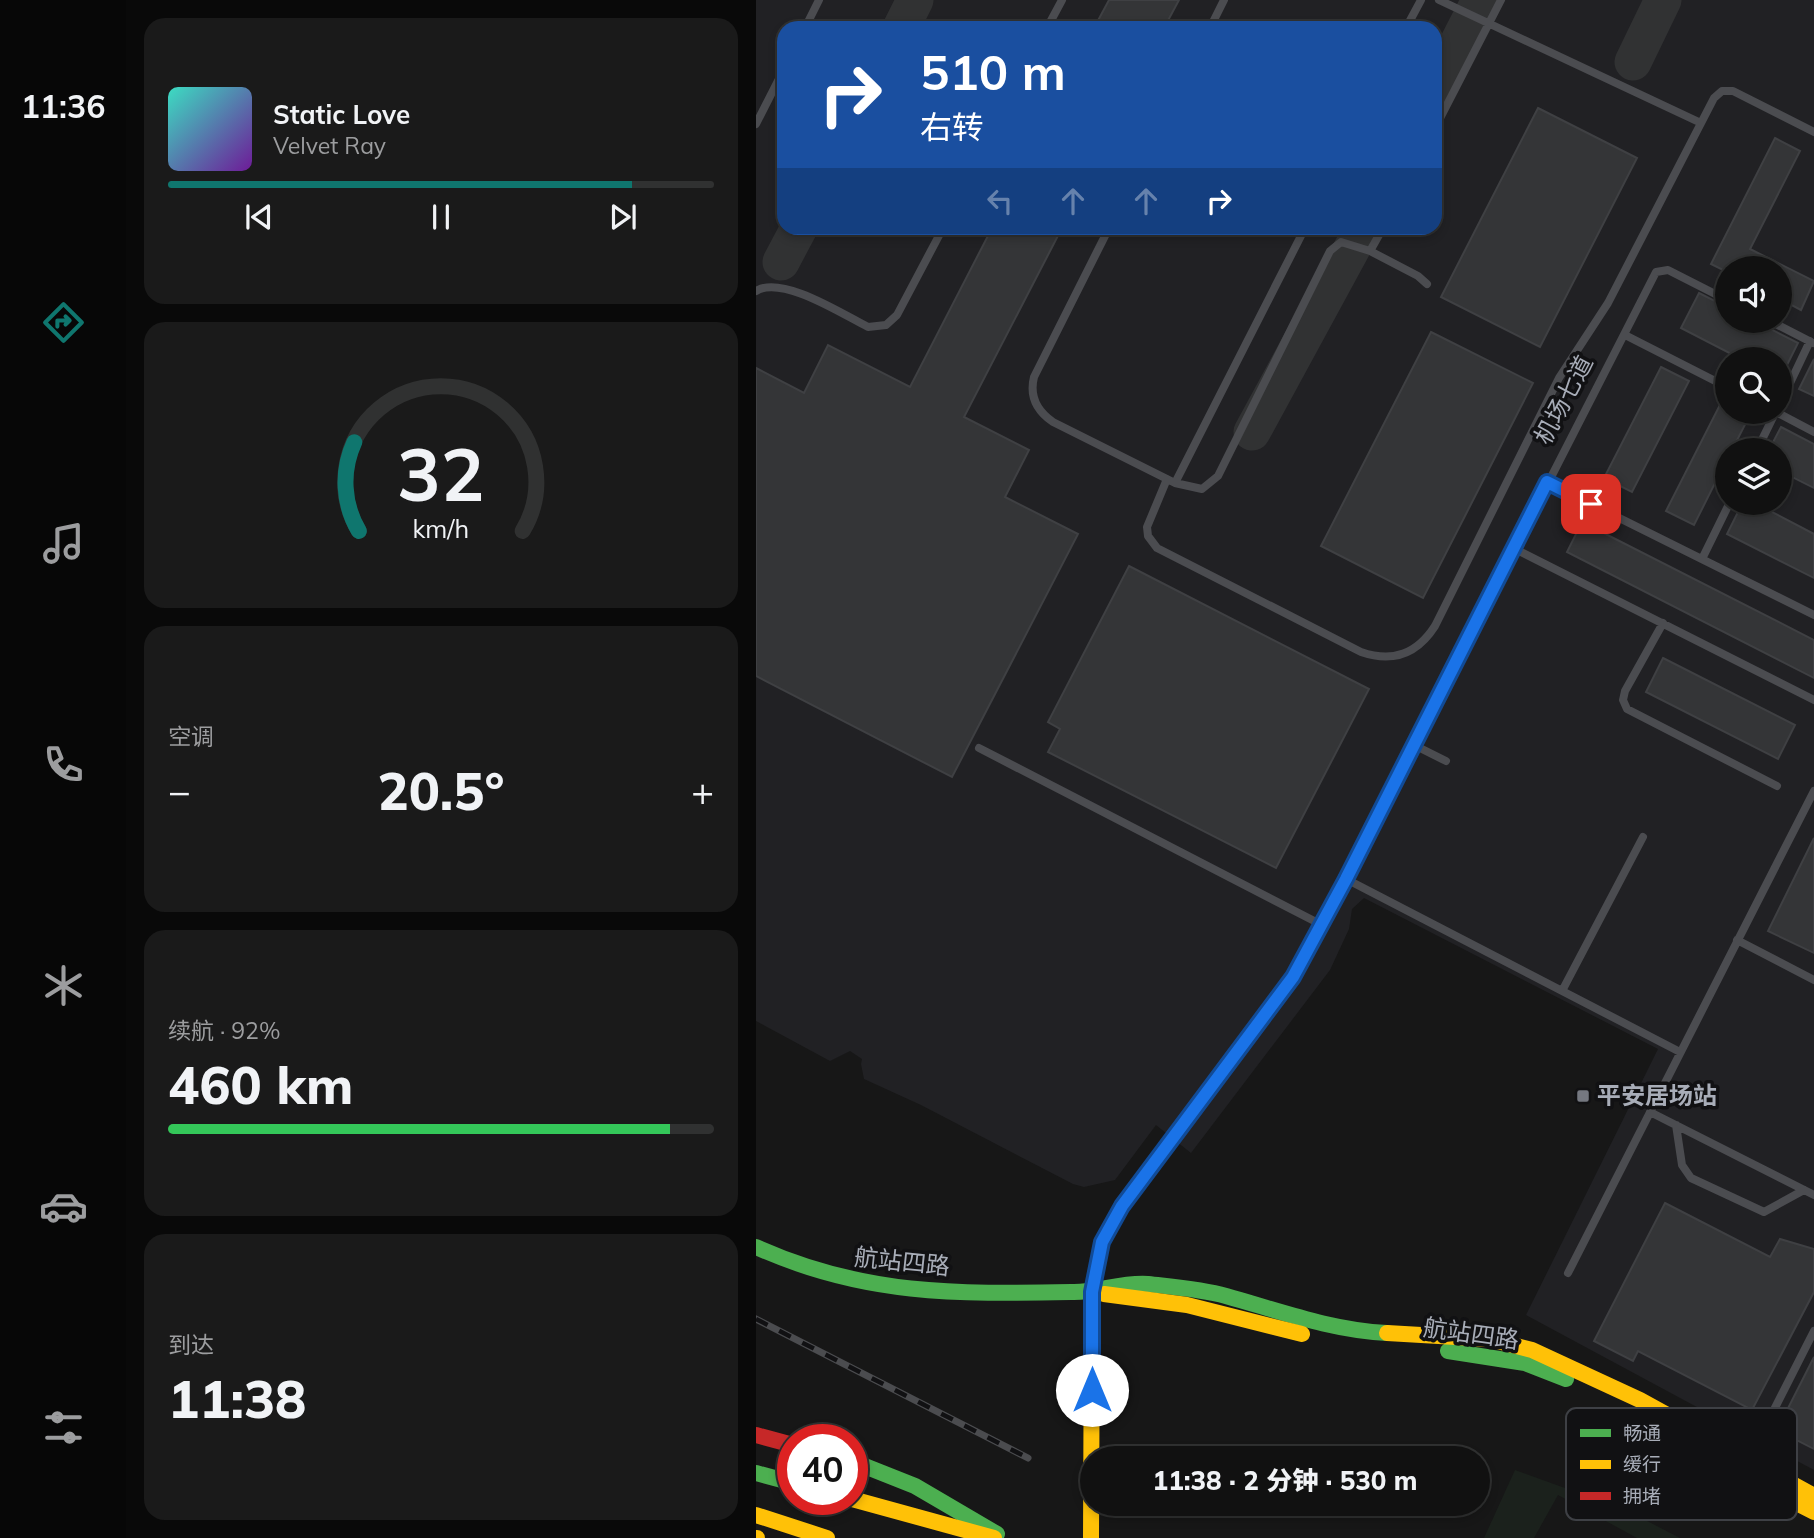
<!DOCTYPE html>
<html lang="zh">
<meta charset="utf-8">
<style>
:root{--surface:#111;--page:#1a1a1a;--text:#f1f3f6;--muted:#9c9d9f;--line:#303131;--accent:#0f766e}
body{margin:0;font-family:Mulish,"Noto Sans SC",sans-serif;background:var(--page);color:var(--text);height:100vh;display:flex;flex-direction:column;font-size:26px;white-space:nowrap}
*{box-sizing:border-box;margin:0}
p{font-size:23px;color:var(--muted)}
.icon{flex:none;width:38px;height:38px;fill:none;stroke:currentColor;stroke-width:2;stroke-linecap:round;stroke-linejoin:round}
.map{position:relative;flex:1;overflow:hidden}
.side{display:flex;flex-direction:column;gap:18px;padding:18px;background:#090909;width:630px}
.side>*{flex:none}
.guide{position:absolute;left:21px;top:21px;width:665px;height:214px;border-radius:21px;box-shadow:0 4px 10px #0003,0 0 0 2px var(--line);background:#1a4fa0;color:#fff;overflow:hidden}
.tools{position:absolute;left:959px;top:256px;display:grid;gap:14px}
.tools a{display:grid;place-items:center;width:77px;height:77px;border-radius:50%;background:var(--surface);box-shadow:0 4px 10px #0003,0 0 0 2px var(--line);font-size:35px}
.speed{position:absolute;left:21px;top:1424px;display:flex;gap:14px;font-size:35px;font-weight:700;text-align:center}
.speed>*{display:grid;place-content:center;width:91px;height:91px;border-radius:50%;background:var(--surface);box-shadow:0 4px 10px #0003,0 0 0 2px var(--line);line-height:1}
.speed .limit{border:10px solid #d22;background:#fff;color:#111}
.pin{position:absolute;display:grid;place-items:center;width:60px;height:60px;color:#fff;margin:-30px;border-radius:14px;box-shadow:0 4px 10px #0006}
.me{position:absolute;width:77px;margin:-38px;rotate:0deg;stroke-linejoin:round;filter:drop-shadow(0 0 5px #0008)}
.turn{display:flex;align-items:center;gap:24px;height:147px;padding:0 28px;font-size:32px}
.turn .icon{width:91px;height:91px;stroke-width:2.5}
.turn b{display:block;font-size:49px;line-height:60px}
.lanes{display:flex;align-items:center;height:66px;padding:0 28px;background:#0003;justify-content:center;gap:35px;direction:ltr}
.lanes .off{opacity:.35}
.big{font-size:52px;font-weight:800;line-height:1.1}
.side .widget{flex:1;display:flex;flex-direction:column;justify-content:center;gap:10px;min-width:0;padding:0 24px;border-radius:21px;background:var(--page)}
.side .dial{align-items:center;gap:0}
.dial svg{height:182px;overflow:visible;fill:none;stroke:var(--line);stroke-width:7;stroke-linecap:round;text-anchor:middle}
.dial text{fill:var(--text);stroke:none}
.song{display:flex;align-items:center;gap:21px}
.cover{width:84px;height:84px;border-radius:10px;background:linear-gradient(135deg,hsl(170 70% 55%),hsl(280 70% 35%))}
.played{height:7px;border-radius:4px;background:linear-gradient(90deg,var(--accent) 85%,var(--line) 85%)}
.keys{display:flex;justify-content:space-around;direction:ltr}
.heat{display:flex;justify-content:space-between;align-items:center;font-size:38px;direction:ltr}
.charge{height:10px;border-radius:5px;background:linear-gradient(90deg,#34c759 92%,var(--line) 0)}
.trip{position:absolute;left:324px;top:1446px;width:410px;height:70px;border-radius:35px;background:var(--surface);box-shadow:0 4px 10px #0003,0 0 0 2px var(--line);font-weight:800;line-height:70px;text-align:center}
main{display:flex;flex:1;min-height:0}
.tabs{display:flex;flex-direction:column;width:126px;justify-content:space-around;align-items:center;background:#070707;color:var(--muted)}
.tabs .icon{width:49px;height:49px}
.tabs .active{color:var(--accent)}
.tabs b{font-size:32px;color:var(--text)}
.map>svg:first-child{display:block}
.built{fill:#212124;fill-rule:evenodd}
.green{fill:#1b211c}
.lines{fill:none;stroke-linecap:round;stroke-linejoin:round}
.taxiway{stroke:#313233;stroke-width:37}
.building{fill:#343537;stroke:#3f4043;stroke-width:2}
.lane{stroke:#4b4c50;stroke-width:8}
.fast{stroke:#4caf50;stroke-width:16}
.slow{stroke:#ffc107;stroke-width:16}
.jam{stroke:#c62828;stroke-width:16}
.rail-casing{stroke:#4b4c4f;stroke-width:7}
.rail{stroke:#111113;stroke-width:4.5;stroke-dasharray:13;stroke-linecap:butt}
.route-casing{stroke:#114b97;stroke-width:18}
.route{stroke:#1a73e8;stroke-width:12}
.poi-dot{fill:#757880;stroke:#111113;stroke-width:2.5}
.labels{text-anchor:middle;stroke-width:7;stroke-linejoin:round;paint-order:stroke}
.street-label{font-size:24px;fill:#a8adb8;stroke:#111113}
.poi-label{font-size:24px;font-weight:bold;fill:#a8adb8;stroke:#111113;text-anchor:start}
.key{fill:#111113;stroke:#3e4045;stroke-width:2}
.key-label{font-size:19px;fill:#a8adb8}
</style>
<main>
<nav class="tabs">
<b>11:36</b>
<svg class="icon active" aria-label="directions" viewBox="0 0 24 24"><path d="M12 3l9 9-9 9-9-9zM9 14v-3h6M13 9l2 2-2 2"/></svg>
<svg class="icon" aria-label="music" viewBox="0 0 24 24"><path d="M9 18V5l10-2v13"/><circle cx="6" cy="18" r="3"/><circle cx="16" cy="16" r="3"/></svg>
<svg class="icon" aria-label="phone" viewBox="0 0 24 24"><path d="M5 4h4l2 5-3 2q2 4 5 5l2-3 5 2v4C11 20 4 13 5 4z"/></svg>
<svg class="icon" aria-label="climate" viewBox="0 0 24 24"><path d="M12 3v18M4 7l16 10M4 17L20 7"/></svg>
<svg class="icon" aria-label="car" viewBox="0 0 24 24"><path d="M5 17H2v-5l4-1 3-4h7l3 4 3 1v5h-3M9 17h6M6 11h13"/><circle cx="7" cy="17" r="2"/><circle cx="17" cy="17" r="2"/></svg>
<svg class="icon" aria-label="filters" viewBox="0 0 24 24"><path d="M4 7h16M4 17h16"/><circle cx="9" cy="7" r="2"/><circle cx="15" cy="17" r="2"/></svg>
</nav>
<section class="side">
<div class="widget">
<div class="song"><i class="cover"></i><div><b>Static Love</b><p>Velvet Ray</p></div></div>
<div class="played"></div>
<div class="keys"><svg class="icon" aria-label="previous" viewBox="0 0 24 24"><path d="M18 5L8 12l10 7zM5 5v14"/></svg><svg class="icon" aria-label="pause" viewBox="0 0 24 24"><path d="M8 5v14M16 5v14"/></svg><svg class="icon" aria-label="next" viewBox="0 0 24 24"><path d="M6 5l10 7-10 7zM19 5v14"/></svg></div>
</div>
<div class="widget dial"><svg viewBox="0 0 100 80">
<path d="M14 69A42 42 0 1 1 86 69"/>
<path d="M14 69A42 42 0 0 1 12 30" stroke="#0f766e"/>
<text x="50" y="56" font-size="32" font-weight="700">32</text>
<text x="50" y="72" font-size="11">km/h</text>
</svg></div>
<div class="widget"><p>空调</p>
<div class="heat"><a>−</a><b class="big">20.5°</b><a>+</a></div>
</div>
<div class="widget"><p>续航 · 92%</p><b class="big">460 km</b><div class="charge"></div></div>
<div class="widget"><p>到达</p><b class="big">11:38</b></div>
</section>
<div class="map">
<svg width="1058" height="1538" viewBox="0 0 1058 1538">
<rect width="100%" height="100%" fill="#171717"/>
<!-- built -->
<path class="built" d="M0,0H1058V1470L770,1315L902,1049L608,898L596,909L593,929L574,970L435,1153L400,1125L359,1180L328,1187L317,1184L165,1105L108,1079L105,1064L106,1059L94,1051L74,1061L0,1021ZM28,28H679V228H28ZM971,268H1024V320H971ZM971,359H1024V411H971ZM971,450H1024V502H971Z"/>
<!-- green -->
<path class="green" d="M759,1470L870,1510L924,1538H881L802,1495L778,1538H728Z"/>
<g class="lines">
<!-- taxiway -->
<path class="taxiway" d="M145,28L159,0
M877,62L907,0
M679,88L724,0
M25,262L43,228
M496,432L607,228"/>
</g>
<!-- building -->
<path class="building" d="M353,0H423L408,28H338Z
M782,108L881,158L784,347L685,297Z
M1019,138L1044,151L994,249L1058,281L1045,310L1024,299V268H971V272L955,264Z
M236,228H306L208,417L273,450L249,497L322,534L196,777L0,676V368L48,393L72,345L154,387Z
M943,293L971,307V320H997L1042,343L1024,379V359H985L925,328Z
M675,332L777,383L667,598L565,546Z
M1058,359V396L1043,389Z
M905,367L933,381L876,492L848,478Z
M970,393L971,411H996L976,450H971V459L938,525L910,511Z
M1025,427L1058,444V488L1024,471V450H1013Z
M987,502H997L1058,534V578L971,534Z
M826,522L1058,640V678L811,552Z
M373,566L613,689L520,868L292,752L304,729L292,722Z
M907,658L1039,725L1022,759L890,692Z
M1058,838V953L1012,931Z
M909,1203L1014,1257L1024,1239L1058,1249V1292L996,1410L882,1351L877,1361L838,1341Z
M1058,1357V1449L1021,1430Z"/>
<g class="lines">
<!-- lane -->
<path class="lane" d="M683,0L945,123
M49,28L63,0
M291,28L306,0
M454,28L468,0
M650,28L665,0
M0,124L28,69
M679,128L745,0
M353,228L278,377C273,397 281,411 297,422L419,483L446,489L462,476L574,251L585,242L614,251L627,228
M614,251L662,276L671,284
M0,291C26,275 86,314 112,327L130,325L141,315L187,228
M1012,320L1057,343
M869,335L971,387
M1024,404L1054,341
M1018,411L1058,432
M1001,450L1020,411
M411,479L391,527L392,536L401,548L605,652C637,663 661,654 679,626L803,378L852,303L958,98L966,91H977L1058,132
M791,482L1058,615
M419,483L549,228
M757,548L1058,700
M946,559L974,502
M907,623L869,691L867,700L871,709L1021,786
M658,745L690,761
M223,748L566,925
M590,879L924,1052
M981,940L1058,980
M806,991L887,837
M894,1112L1058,1195
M920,1125L926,1165L935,1178L1008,1212L1048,1190
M812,1273L1058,791
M336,1289L346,1242L366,1206L537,977L566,925L900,272L912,270L971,300
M993,1459L1058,1331"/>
<!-- fast -->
<path class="fast" d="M0,1247C109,1296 201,1294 318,1292C343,1292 366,1282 392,1284C418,1287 445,1289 470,1296C524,1311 574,1330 631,1333
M692,1351L769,1363L810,1379
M96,1461L159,1486L241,1534
M0,1473L37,1483"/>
<!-- slow -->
<path class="slow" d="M348,1294L431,1305L546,1334
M631,1333L734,1339L776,1350L884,1400L1058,1496
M1023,1494L1058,1512
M96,1499L238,1538
M0,1515L71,1538
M0,1538H1
M335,1538L336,1291"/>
<!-- jam -->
<path class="jam" d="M0,1435L37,1445"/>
<!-- rail casing -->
<g class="rail-casing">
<path id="rail" d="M0,1319L272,1458"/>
</g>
<!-- rail -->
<use href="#rail" class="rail"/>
</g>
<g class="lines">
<!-- route casing -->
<g class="route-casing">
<path id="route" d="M336,1390V1292L346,1242L366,1206L537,977L590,879L791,482L835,504"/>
</g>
<!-- route -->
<use href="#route" class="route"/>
</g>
<!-- markers -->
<rect class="poi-dot" x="820" y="1089" width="14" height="14" rx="3.5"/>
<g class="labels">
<!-- street labels -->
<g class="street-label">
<text transform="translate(808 400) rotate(-62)" y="8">机场七道</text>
<text transform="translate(146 1262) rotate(6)" y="8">航站四路</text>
<text transform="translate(715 1334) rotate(8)" y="8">航站四路</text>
</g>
<!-- poi labels -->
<g class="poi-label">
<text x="841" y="1104">平安居场站</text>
</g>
</g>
<!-- legend -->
<rect x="810" y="1408" width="231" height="112" rx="10" class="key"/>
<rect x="824" y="1429" width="31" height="8" fill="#4caf50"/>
<rect x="824" y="1460" width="31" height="9" fill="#ffc107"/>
<rect x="824" y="1492" width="31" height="8" fill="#c62828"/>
<g class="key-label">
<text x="867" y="1440">畅通</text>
<text x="867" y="1471">缓行</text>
<text x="867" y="1503">拥堵</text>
</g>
</svg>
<div class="tools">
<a><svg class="icon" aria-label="sound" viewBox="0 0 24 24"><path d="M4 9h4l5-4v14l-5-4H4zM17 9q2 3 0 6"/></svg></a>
<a><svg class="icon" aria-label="search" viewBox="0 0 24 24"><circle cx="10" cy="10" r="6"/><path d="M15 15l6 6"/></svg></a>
<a><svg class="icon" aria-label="layers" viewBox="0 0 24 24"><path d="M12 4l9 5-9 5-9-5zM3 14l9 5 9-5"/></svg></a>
</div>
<div class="speed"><div class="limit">40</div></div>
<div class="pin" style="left:835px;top:504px;background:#d93025"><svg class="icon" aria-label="arrive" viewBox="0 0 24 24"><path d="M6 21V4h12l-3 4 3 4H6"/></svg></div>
<svg class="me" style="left:336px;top:1390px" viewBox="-20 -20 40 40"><circle r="19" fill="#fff"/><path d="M0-13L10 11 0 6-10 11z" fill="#1a73e8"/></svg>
<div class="trip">11:38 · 2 分钟 · 530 m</div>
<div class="guide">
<div class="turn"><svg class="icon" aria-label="right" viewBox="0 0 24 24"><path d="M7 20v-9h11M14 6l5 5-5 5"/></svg><div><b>510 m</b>右转</div></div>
<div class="lanes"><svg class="icon off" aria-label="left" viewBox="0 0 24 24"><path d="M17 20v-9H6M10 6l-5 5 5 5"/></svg><svg class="icon off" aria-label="ahead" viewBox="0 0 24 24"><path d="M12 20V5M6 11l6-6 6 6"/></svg><svg class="icon off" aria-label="ahead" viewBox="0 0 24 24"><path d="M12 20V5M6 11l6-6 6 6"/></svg><svg class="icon" aria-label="right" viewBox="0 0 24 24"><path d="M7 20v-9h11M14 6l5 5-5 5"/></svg></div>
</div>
</div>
</main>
